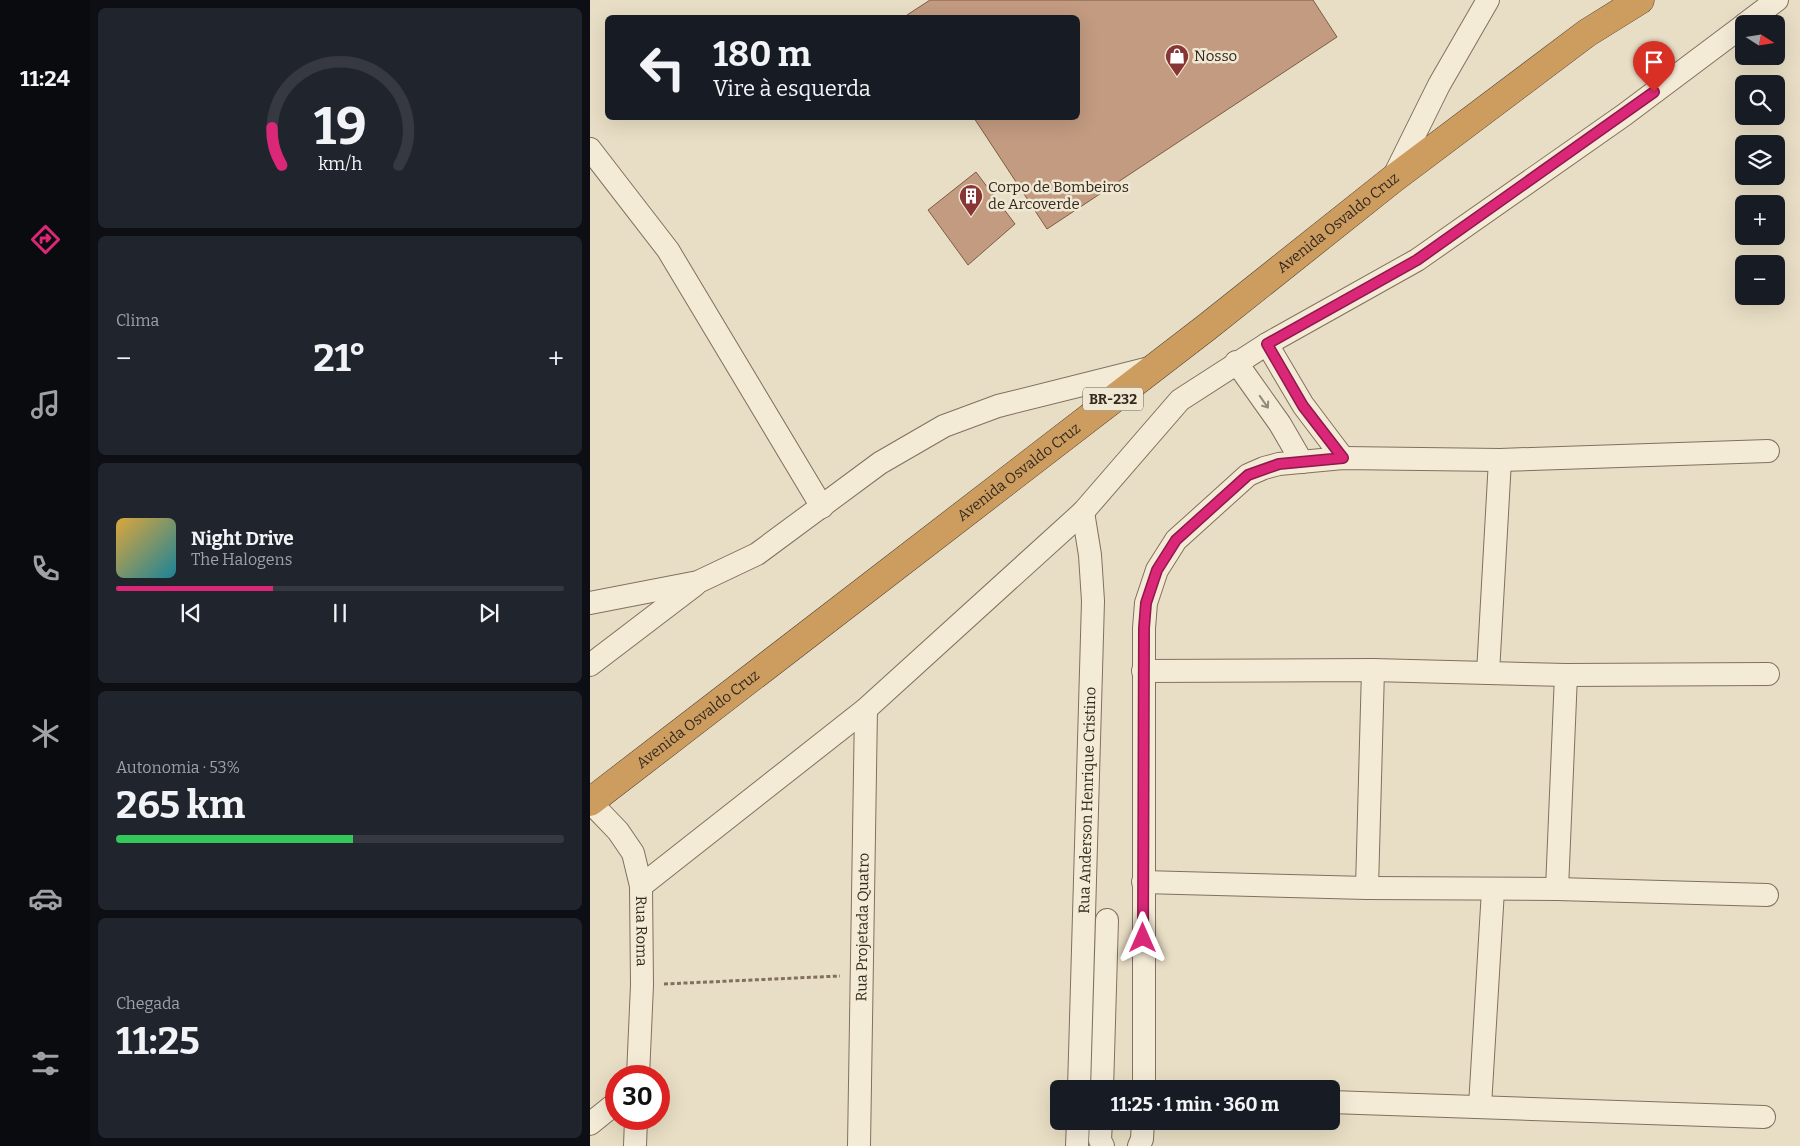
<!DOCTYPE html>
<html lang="pt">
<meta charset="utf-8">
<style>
:root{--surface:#171b24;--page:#20242c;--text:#f1f3f6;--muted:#9ea1a6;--line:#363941;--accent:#db2777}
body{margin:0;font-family:Bitter,serif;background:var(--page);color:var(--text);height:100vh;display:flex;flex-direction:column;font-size:19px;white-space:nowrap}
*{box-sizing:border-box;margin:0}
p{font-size:16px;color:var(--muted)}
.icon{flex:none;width:28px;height:28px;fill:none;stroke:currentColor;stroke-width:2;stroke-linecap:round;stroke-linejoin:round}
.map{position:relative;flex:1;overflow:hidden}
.details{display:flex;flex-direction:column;gap:8px;padding:8px;background:#0d0f14;width:500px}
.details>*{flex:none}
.top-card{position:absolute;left:15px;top:15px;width:475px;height:105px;border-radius:8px;box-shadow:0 5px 20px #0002;background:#171b24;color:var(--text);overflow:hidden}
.needle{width:32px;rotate:102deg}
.tools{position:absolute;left:1145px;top:15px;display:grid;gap:10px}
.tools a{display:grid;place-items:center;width:50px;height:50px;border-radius:8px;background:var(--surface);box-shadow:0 5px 20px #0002;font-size:25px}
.speed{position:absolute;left:15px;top:1065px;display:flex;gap:10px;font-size:25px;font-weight:700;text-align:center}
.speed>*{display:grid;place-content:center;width:65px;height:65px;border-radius:50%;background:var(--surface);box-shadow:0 5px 20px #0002;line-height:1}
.speed .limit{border:8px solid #d22;background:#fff;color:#111}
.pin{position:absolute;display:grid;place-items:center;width:42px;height:42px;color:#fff;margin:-51px -21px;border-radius:50% 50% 50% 0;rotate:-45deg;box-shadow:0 0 5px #0007}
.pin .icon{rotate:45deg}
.me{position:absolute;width:55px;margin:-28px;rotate:0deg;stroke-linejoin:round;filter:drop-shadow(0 0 4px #0008)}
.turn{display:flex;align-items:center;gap:18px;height:105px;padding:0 25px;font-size:22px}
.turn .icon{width:65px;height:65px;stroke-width:2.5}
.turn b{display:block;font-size:35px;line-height:42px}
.big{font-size:38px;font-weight:700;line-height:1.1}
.details .widget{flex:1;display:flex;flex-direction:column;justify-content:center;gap:8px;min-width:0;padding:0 18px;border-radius:8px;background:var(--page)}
.details .dial{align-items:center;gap:0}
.dial svg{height:130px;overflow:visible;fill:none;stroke:var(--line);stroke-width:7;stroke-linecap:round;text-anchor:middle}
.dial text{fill:var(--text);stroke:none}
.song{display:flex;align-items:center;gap:15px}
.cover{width:60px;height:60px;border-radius:8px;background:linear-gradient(135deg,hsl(40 70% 55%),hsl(190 70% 35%))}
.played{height:5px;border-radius:2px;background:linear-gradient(90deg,var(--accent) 35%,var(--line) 35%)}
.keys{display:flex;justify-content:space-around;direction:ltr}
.heat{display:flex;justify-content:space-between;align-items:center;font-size:28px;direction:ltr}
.charge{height:8px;border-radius:4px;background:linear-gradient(90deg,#34c759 53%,var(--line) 0)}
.trip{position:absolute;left:460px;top:1080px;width:290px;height:50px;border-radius:8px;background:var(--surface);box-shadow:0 5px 20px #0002;font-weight:700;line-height:50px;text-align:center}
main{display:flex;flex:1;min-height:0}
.menu{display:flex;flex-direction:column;width:90px;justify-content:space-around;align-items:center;background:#090b0e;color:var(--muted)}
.menu .icon{width:35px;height:35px}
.menu .on{color:var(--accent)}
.menu b{font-size:22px;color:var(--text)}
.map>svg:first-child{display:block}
.building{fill:#c29b80;stroke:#7d5c46}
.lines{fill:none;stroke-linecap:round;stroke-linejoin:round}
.minor-casing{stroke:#81705d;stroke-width:24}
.highway-casing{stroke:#4f3f31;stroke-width:29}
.path{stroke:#81705d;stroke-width:3;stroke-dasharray:4 2.5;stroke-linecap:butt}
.minor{stroke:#f4ebd7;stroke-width:22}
.highway{stroke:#cd9d60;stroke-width:28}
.oneway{stroke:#948a7b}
.route-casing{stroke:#8e194d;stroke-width:12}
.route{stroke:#db2777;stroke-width:9}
.labels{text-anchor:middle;stroke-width:5;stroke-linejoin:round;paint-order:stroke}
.shield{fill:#f1e8d4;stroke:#6c6255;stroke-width:1}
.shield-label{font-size:14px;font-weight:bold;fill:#33291f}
.poi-label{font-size:15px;fill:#33291f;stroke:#f1e8d4;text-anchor:start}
.street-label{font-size:15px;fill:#33291f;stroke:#f1e8d4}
</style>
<main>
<nav class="menu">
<b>11:24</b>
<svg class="icon on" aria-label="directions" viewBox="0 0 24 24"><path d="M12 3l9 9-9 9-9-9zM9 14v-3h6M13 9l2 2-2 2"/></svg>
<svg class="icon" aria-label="music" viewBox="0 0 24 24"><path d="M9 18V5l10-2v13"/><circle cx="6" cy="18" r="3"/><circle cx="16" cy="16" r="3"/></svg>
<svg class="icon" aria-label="phone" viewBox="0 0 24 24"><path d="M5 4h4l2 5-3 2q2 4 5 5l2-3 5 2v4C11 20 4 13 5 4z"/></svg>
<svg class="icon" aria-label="climate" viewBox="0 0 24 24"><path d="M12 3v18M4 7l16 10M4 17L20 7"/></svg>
<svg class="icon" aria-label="car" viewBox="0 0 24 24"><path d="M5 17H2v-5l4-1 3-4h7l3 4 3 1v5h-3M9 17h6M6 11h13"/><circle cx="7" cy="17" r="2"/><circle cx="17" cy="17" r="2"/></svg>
<svg class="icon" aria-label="filters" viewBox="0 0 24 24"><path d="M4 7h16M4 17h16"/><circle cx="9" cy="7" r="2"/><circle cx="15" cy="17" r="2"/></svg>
</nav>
<section class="details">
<div class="widget dial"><svg viewBox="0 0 100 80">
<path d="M14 69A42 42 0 1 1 86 69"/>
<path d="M14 69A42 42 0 0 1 8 46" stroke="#db2777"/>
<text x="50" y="56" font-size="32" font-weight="700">19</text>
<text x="50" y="72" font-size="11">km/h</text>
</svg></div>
<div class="widget"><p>Clima</p>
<div class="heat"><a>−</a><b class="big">21°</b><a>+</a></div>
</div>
<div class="widget">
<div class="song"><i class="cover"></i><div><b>Night Drive</b><p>The Halogens</p></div></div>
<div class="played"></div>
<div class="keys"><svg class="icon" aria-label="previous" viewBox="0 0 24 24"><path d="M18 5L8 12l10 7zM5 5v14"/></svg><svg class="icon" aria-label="pause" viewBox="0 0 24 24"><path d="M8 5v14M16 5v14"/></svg><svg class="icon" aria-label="next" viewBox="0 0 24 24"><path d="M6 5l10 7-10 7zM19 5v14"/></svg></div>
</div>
<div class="widget"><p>Autonomia · 53%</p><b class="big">265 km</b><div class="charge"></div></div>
<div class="widget"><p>Chegada</p><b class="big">11:25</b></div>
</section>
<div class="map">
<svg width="1210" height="1146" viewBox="0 0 1210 1146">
<rect width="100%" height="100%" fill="#e8dec5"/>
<!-- building -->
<path class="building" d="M340,0H723L747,37L457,229L384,118H488V18H319L317,15Z
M386,172L425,224L378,265L338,210Z"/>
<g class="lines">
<!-- minor casing -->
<g class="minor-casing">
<g id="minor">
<path d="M1155,24L1187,0"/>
<path d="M0,149L78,250L232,507"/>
<path d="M803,178L849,85L898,0"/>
<path d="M677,344L713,405L753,458"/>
<path d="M646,362L690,424L712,462"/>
<path d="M0,603L108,582L167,554L290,463L354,426L408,406L560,368"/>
<path d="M0,665L105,585"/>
<path d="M553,671L783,670L976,675L1178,674"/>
<path d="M898,673L910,460"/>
<path id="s1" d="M0,802L28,831L43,853L51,886L52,985L48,1076"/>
<path d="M553,882L777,888L967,889L1177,895"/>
<path d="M51,886L276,709L493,512L590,400L677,344L827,260L1034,115L1154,25"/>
<path d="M777,888L783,670"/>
<path d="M967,889L976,675"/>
<path id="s2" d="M489,1089L503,601L500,555L493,512"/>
<path d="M512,1089L517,920"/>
<path d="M554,1089V628L556,603L567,570L586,540L658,475L674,468L689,464L753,458L910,460L1178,451"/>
<path d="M741,1102L1174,1117"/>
<path d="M890,1106L903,890"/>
<path d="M511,1121L510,1140L513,1146"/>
<path d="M0,1124L26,1103"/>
<path d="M45,1146L46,1119"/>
<path id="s3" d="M269,1146L276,709"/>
<path d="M487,1146L488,1121"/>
<path d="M549,1146L552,1139L553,1121"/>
</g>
</g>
<!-- highway casing -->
<g class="highway-casing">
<g id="highway">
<path id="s4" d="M0,802L617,327L803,179L997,33L1050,0"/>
</g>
</g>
<!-- path -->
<path class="path" d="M74,984L250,976"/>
<!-- minor -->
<use href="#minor" class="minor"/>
<!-- highway -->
<use href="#highway" class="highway"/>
</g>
<!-- one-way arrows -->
<defs><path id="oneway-shaft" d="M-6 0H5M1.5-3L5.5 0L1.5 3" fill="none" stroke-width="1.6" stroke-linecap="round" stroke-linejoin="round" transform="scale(1.25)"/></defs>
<use class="oneway" href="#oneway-shaft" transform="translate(674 402) rotate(55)"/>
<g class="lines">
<!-- route casing -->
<g class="route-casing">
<path id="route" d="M553,938L554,628L556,603L567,570L586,540L658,475L689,464L753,458L713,406L677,344L827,260L1064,92"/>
</g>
<!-- route -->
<use href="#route" class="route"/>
</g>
<!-- icons -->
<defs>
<g id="shop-pin" transform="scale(1.25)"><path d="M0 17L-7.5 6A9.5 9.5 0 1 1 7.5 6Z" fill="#883536" stroke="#f1e8d4"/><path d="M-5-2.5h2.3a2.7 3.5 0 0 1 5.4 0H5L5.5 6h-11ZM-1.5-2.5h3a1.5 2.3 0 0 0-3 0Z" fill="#fff"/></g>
<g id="building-pin" transform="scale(1.25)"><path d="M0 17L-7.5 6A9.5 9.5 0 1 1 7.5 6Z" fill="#883536" stroke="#f1e8d4"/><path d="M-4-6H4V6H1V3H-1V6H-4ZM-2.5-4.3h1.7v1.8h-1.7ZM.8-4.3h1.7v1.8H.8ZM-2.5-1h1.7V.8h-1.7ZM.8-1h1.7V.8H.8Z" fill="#fff"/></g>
</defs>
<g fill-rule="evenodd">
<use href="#shop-pin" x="587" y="56"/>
<use href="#building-pin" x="381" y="196"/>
</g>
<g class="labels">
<!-- shield labels -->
<rect class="shield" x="493" y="387.5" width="60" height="23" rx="4"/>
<g class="shield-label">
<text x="523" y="404">BR-232</text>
</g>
<!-- poi labels -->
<g class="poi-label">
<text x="604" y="61">Nosso</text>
<text x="398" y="192">Corpo de Bombeiros<tspan x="398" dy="17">de Arcoverde</tspan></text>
</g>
<!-- street labels -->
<g class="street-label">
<text dy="5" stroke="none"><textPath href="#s4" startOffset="946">Avenida Osvaldo Cruz</textPath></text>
<text dy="5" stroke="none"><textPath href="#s4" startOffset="541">Avenida Osvaldo Cruz</textPath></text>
<text dy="5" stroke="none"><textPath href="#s4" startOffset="136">Avenida Osvaldo Cruz</textPath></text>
<text dy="5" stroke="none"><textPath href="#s2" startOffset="289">Rua Anderson Henrique Cristino</textPath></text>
<text dy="5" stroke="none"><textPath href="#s3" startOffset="219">Rua Projetada Quatro</textPath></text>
<text dy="5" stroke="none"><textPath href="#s1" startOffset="146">Rua Roma</textPath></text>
</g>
</g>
</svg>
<div class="tools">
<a><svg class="needle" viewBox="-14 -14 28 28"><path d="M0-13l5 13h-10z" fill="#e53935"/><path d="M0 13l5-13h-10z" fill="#9ea1a6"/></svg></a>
<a><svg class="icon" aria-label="search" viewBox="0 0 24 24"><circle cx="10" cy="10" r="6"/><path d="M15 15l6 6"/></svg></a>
<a><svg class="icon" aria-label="layers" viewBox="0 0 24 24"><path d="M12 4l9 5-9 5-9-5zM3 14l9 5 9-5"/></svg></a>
<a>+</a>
<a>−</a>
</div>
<div class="speed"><div class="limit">30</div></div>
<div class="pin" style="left:1064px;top:92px;background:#d93025"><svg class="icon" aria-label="arrive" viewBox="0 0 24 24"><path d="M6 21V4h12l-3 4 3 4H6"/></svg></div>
<svg class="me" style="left:553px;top:938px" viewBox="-20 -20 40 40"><path d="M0-17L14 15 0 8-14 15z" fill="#db2777" stroke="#fff" stroke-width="4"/></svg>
<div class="trip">11:25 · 1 min · 360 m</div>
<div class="top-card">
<div class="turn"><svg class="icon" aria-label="left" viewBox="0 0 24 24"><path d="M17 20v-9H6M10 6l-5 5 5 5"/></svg><div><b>180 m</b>Vire à esquerda</div></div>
</div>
</div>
</main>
